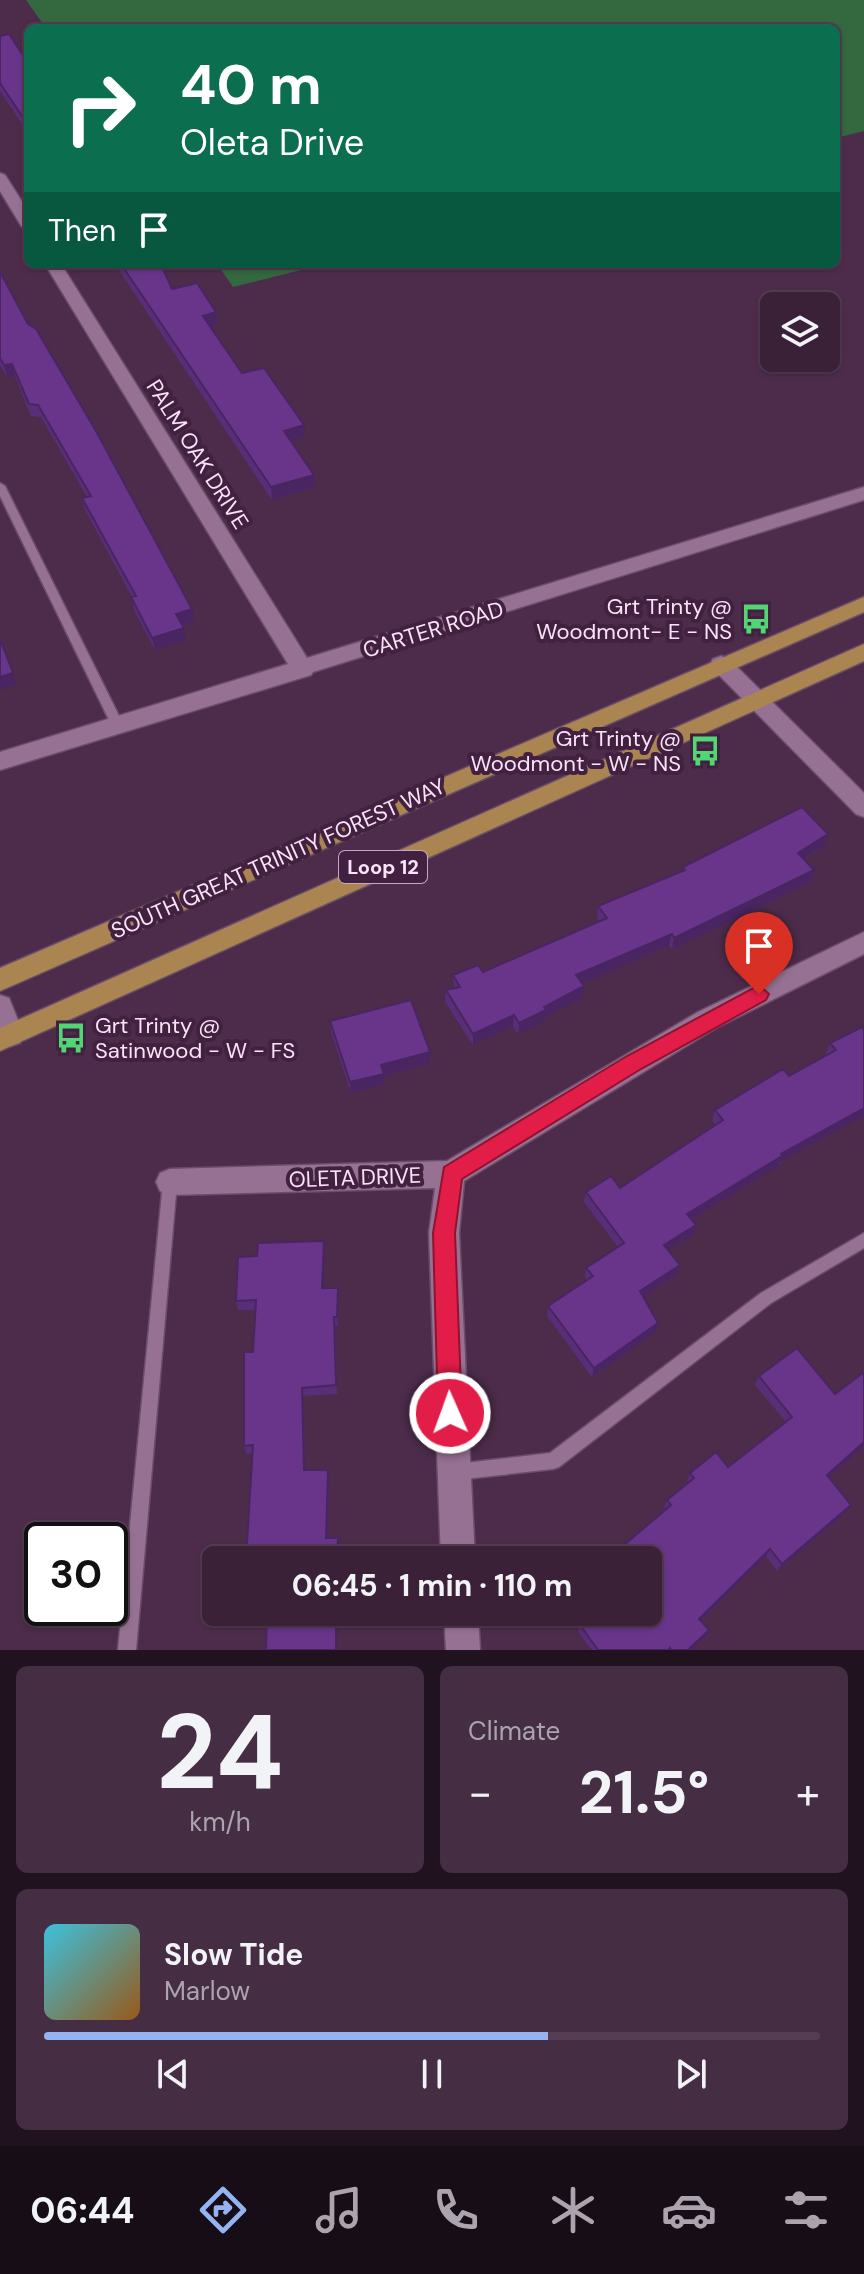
<!DOCTYPE html>
<meta charset="utf-8">
<style>
:root{--surface:#3a2138;--page:#452e43;--text:#f1f3f6;--muted:#aba3ae;--line:#543e53;--accent:#95b2f1}
body{margin:0;font-family:"DM Sans",sans-serif;background:var(--page);color:var(--text);height:100vh;display:flex;flex-direction:column;font-size:30px;white-space:nowrap}
*{box-sizing:border-box;margin:0}
p{font-size:26px;color:var(--muted)}
.icon{flex:none;width:44px;height:44px;fill:none;stroke:currentColor;stroke-width:2;stroke-linecap:round;stroke-linejoin:round}
.map{position:relative;height:1650px;overflow:hidden}
.drawer{display:flex;flex-direction:column;gap:16px;padding:16px;background:#20121f;flex:1}
.drawer>*{flex:none}
.banner{position:absolute;left:24px;top:24px;width:816px;height:244px;border-radius:12px;box-shadow:0 2px 6px #0004,0 0 0 2px var(--line);background:#0b6e4f;color:#fff;overflow:hidden}
.controls{position:absolute;left:760px;top:292px;display:grid;gap:16px}
.controls a{display:grid;place-items:center;width:80px;height:80px;border-radius:12px;background:var(--surface);box-shadow:0 2px 6px #0004,0 0 0 2px var(--line);font-size:40px}
.speed{position:absolute;left:24px;top:1522px;display:flex;gap:16px;font-size:40px;font-weight:700;text-align:center}
.speed>*{display:grid;place-content:center;width:104px;height:104px;border-radius:50%;background:var(--surface);box-shadow:0 2px 6px #0004,0 0 0 2px var(--line);line-height:1}
.speed .limit{border:4px solid #111;border-radius:12px;background:#fff;color:#111}
.pin{position:absolute;display:grid;place-items:center;width:68px;height:68px;color:#fff;margin:-82px -34px;border-radius:50% 50% 50% 0;rotate:-45deg;box-shadow:0 0 8px #0007}
.pin .icon{rotate:45deg}
.me{position:absolute;width:88px;margin:-44px;rotate:358deg;stroke-linejoin:round;filter:drop-shadow(0 0 6px #0008)}
.turn{display:flex;align-items:center;gap:28px;height:168px;padding:0 24px;font-size:36px}
.turn .icon{width:104px;height:104px;stroke-width:2.5}
.turn b{display:block;font-size:56px;line-height:68px}
.then{display:flex;align-items:center;height:76px;padding:0 24px;background:#0003;gap:16px;font-size:30px}
.big{font-size:60px;font-weight:700;line-height:1.1}
.drawer .widget{flex:1;display:flex;flex-direction:column;justify-content:center;gap:12px;min-width:0;padding:0 28px;border-radius:12px;background:var(--page)}
.drawer .dial{align-items:center;gap:0}
.dial b{font-size:104px;line-height:1}
.song{display:flex;align-items:center;gap:24px}
.cover{width:96px;height:96px;border-radius:12px;background:linear-gradient(135deg,hsl(190 70% 55%),hsl(30 70% 35%))}
.played{height:8px;border-radius:4px;background:linear-gradient(90deg,var(--accent) 65%,var(--line) 65%)}
.keys{display:flex;justify-content:space-around;direction:ltr}
.heat{display:flex;justify-content:space-between;align-items:center;font-size:44px;direction:ltr}
.drawer .tiles{flex:1;display:grid;gap:16px;grid-template-columns:1fr 1fr}
.widget:last-child{grid-column:span 2}
.trip{position:absolute;left:202px;top:1546px;width:460px;height:80px;border-radius:12px;background:var(--surface);box-shadow:0 2px 6px #0004,0 0 0 2px var(--line);font-weight:700;line-height:80px;text-align:center}
.menu{display:flex;height:128px;justify-content:space-around;align-items:center;background:#170d16;color:var(--muted)}
.menu .icon{width:56px;height:56px}
.menu .current{color:var(--accent)}
.menu b{font-size:36px;color:var(--text)}
.map>svg:first-child{display:block}
.green{fill:#34683f}
.lines{fill:none;stroke-linecap:round;stroke-linejoin:round}
.lane-casing{stroke:#6a4d68;stroke-width:3}
.street-casing{stroke:#6a4d68;stroke-width:3}
.primary-casing{stroke:#6a4d68;stroke-width:3}
.lane{fill:#977194;fill-rule:evenodd}
.street{fill:#977194;fill-rule:evenodd}
.primary{fill:#aa8551;fill-rule:evenodd}
.wall{fill:#592e78}
.shaded-wall{fill:#492561}
.building{fill:#68358b;stroke:#492561;stroke-width:2}
.route{fill:#e11d48;stroke:#92132f;stroke-width:2}
.labels{text-anchor:middle;stroke-width:8;stroke-linejoin:round;paint-order:stroke}
.shield{fill:#422140;stroke:#c2a9bf;stroke-width:2}
.shield-label{font-size:20px;font-weight:bold;fill:#f9e3f6}
.street-label{font-size:22px;fill:#f9e3f6;stroke:#422140}
.poi-label{font-size:22px;fill:#f9e3f6;stroke:#422140;text-anchor:end}
</style>
<div class="map">
<svg width="864" height="1650" viewBox="0 0 864 1650">
<rect width="100%" height="100%" fill="#4d2c4b"/>
<!-- green -->
<path class="green" d="M26,0H864V131L836,138V28H46Z
M217,264H325L233,287Z"/>
<g class="lines">
<!-- lane casing -->
<g class="lane-casing">
<path id="lane" d="M0,483L5,486L124,726L122,729L118,730L112,726L0,496Z
M170,1175L175,1177L177,1182L136,1650H118L163,1182L165,1177Z
M864,1233V1248L771,1303L559,1467L553,1469L456,1480L450,1478L448,1472L450,1466L456,1464L550,1453L761,1293Z"/>
</g>
<!-- street casing -->
<g class="street-casing">
<path id="street" d="M0,173L5,175L28,211V229L22,227L0,191Z
M45,264H61L307,658L864,487V500L313,672L311,675L0,770V752L288,664Z
M721,656L729,659L864,793V817L856,814L713,669L710,664L713,659Z
M864,932V954L716,1028L464,1181L459,1233L475,1560H441L429,1233L435,1188L170,1195L160,1191L156,1182L160,1173L170,1169L447,1161L698,1012Z
M0,995L9,998L24,1035L20,1043L11,1046L0,1040Z
M444,1612H478L480,1650H446Z"/>
</g>
<!-- primary casing -->
<g class="primary-casing">
<path id="primary" d="M864,597V612L0,991V968Z
M864,644V661L0,1051V1028Z"/>
</g>
<!-- lane -->
<use href="#lane" class="lane"/>
<!-- street -->
<use href="#street" class="street"/>
<!-- primary -->
<use href="#primary" class="primary"/>
</g>
<!-- wall -->
<path class="wall" d="M0,36L28,63V133L0,91Z
M115,264H161L172,289L216,312L218,324L210,326L242,373L305,437L291,441L315,487L272,500Z
M0,272L194,621L182,625L186,640L155,650L134,610L132,597L85,510L82,498L87,497L41,417L31,416L15,376L7,377L0,365Z
M824,846L804,859L814,870L811,882L672,949L669,945L582,983L583,998L546,1016L545,1021L518,1034L513,1026L473,1045L445,1002L446,990L454,988L453,975L483,972L599,921L597,917L598,906L682,872L683,867Z
M330,1021L430,1063L384,1076V1084L351,1093L331,1032Z
M862,1027L779,1166L692,1219L696,1225L693,1235L668,1250L677,1274L643,1297L656,1332L592,1377L547,1316L548,1306L587,1280L585,1277L586,1268L618,1247L584,1202L586,1192L620,1188L716,1125L712,1121L715,1110L789,1076L827,1055L826,1054L830,1043Z
M324,1241L325,1251L324,1288L339,1298L338,1326H335L337,1394L303,1396L305,1470L329,1478L327,1538H338L339,1560L252,1453L246,1454L244,1446L253,1352L255,1310H238L236,1301Z
M864,1372V1446L829,1477L851,1505L846,1512L777,1571L766,1556L701,1621L709,1630L705,1637L691,1650H592L578,1632L580,1625L648,1612V1560H616L615,1558L617,1551L665,1509L664,1507L667,1500L689,1483L687,1481L690,1473L728,1467L786,1422L755,1385L759,1376L835,1394Z"/>
<!-- shaded-wall -->
<path class="shaded-wall" d="M216,312L218,324L204,328L203,316Z
M12,364L15,376L7,377L4,365Z
M304,425L305,437L285,443L284,431Z
M314,475L315,487L272,500L271,487Z
M192,609L194,621L178,626L176,614Z
M184,628L186,640L155,650L152,638Z
M13,673L16,685L0,690V677Z
M828,834L824,846L795,864L798,853Z
M814,870L811,882L672,949L674,938Z
M672,934L669,945L575,987L576,975Z
M584,986L583,998L546,1016L545,1021L518,1034L519,1023L544,1007Z
M514,1015L513,1026L473,1045V1034Z
M430,1052V1063L384,1076V1084L351,1093L350,1082L381,1065Z
M864,1108V1116L780,1162L779,1166L684,1224L687,1214L781,1154Z
M696,1225L693,1235L661,1255L664,1245Z
M324,1241L325,1251L324,1298L322,1288Z
M680,1265L677,1274L637,1301L640,1291Z
M338,1288L339,1298L338,1326L337,1317Z
M658,1323L656,1332L592,1377L594,1368Z
M302,1388L303,1396L305,1478L304,1470Z
M864,1442V1446L822,1483L827,1475Z
M328,1470L329,1478L327,1545L326,1538Z
M851,1505L846,1512L777,1571L782,1564Z
M770,1549L766,1556L696,1625L699,1619Z
M336,1612H338L337,1650H336Z
M709,1630L705,1637L691,1650H688Z"/>
<!-- building -->
<path class="building" d="M9,34L28,63V125L0,83V36Z
M121,264H161L172,289L197,283L216,312L203,316L242,373L264,368L304,425L284,431L314,475L271,487Z
M0,272L28,324L36,329L96,431L192,609L176,614L184,628L152,638L131,597L136,596L82,498L91,496L38,405L29,404L12,364L4,365L0,358Z
M0,639L13,673L0,677Z
M802,807L828,834L798,853L814,870L674,938L672,934L576,975L584,986L544,1007L546,1010L519,1023L514,1015L473,1034L446,990L460,987L453,975L478,965L483,972L607,918L598,906L685,870L683,867Z
M411,1000L430,1052L381,1065L384,1074L350,1082L330,1021Z
M862,1027L864,1030V1108L781,1154L782,1156L687,1214L696,1225L664,1245L680,1265L640,1291L658,1323L594,1368L548,1306L593,1276L586,1268L624,1243L586,1192L611,1176L620,1188L723,1120L715,1110L783,1069L789,1076L836,1050L830,1043Z
M324,1241L322,1288H338L337,1317H334L336,1385L302,1388L304,1470H328L326,1538H338L337,1560H246L253,1445L244,1446V1352H253L256,1300L236,1301L238,1257L257,1256L258,1243Z
M797,1348L835,1394L864,1372V1442L827,1475L851,1505L782,1564L770,1549L699,1619L709,1630L688,1650H671L670,1648L668,1650H598L580,1625L595,1612H648V1560H624L617,1551L671,1505L667,1500L694,1478L690,1473L716,1452L728,1467L792,1417L759,1376Z
M267,1612H336V1650H266Z"/>
<!-- route -->
<path class="route" d="M759,985L769,994L766,1000L641,1069L462,1179L455,1233L462,1413L459,1422L450,1425L442,1422L438,1413L433,1233L444,1167L627,1056Z"/>
<!-- icons -->
<defs>
<g id="bus-bare" transform="scale(2.4)"><path d="M-5-6H5V4H4V6H2V4H-2V6H-4V4H-5ZM-3.5-4V0h7V-4ZM-3.5 1.2v1.5H-2V1.2ZM2 1.2v1.5H3.5V1.2Z" fill="#51d674" stroke="#422140" stroke-width="2.5" paint-order="stroke"/></g>
</defs>
<g fill-rule="evenodd">
<use href="#bus-bare" x="756" y="619"/>
<use href="#bus-bare" x="705" y="751"/>
<use href="#bus-bare" x="71" y="1038"/>
</g>
<g class="labels">
<!-- shield labels -->
<rect class="shield" x="339" y="851" width="88" height="32" rx="6"/>
<g class="shield-label">
<text x="383" y="874">Loop 12</text>
</g>
<!-- street labels -->
<g class="street-label">
<text transform="translate(198 454) rotate(58)" y="8">PALM OAK DRIVE</text>
<text transform="translate(433 629) rotate(-17)" y="8">CARTER ROAD</text>
<text transform="translate(278 858) rotate(-24)" y="8">SOUTH GREAT TRINITY FOREST WAY</text>
<text transform="translate(355 1177) rotate(-2)" y="8">OLETA DRIVE</text>
</g>
<!-- poi labels -->
<g class="poi-label">
<text x="732" y="614">Grt Trinty @<tspan x="732" dy="25">Woodmont- E - NS</tspan></text>
<text x="681" y="746">Grt Trinty @<tspan x="681" dy="25">Woodmont - W - NS</tspan></text>
<text x="95" y="1033" text-anchor="start">Grt Trinty @<tspan x="95" dy="25">Satinwood - W - FS</tspan></text>
</g>
</g>
</svg>
<div class="controls">
<a><svg class="icon" aria-label="layers" viewBox="0 0 24 24"><path d="M12 4l9 5-9 5-9-5zM3 14l9 5 9-5"/></svg></a>
</div>
<div class="speed"><div class="limit">30</div></div>
<div class="pin" style="left:759px;top:994px;background:#d93025"><svg class="icon" aria-label="arrive" viewBox="0 0 24 24"><path d="M6 21V4h12l-3 4 3 4H6"/></svg></div>
<svg class="me" style="left:450px;top:1413px" viewBox="-20 -20 40 40"><circle r="17" fill="#e11d48" stroke="#fff" stroke-width="3"/><path d="M0-11L8 9 0 5-8 9z" fill="#fff"/></svg>
<div class="trip">06:45 · 1 min · 110 m</div>
<div class="banner">
<div class="turn"><svg class="icon" aria-label="right" viewBox="0 0 24 24"><path d="M7 20v-9h11M14 6l5 5-5 5"/></svg><div><b>40 m</b>Oleta Drive</div></div>
<div class="then">Then<svg class="icon" aria-label="arrive" viewBox="0 0 24 24"><path d="M6 21V4h12l-3 4 3 4H6"/></svg></div>
</div>
</div>
<section class="drawer">
<div class="tiles">
<div class="widget dial"><b>24</b><p>km/h</p></div>
<div class="widget"><p>Climate</p>
<div class="heat"><a>−</a><b class="big">21.5°</b><a>+</a></div>
</div>
<div class="widget">
<div class="song"><i class="cover"></i><div><b>Slow Tide</b><p>Marlow</p></div></div>
<div class="played"></div>
<div class="keys"><svg class="icon" aria-label="previous" viewBox="0 0 24 24"><path d="M18 5L8 12l10 7zM5 5v14"/></svg><svg class="icon" aria-label="pause" viewBox="0 0 24 24"><path d="M8 5v14M16 5v14"/></svg><svg class="icon" aria-label="next" viewBox="0 0 24 24"><path d="M6 5l10 7-10 7zM19 5v14"/></svg></div>
</div>
</div>
</section>
<nav class="menu">
<b>06:44</b>
<svg class="icon current" aria-label="directions" viewBox="0 0 24 24"><path d="M12 3l9 9-9 9-9-9zM9 14v-3h6M13 9l2 2-2 2"/></svg>
<svg class="icon" aria-label="music" viewBox="0 0 24 24"><path d="M9 18V5l10-2v13"/><circle cx="6" cy="18" r="3"/><circle cx="16" cy="16" r="3"/></svg>
<svg class="icon" aria-label="phone" viewBox="0 0 24 24"><path d="M5 4h4l2 5-3 2q2 4 5 5l2-3 5 2v4C11 20 4 13 5 4z"/></svg>
<svg class="icon" aria-label="climate" viewBox="0 0 24 24"><path d="M12 3v18M4 7l16 10M4 17L20 7"/></svg>
<svg class="icon" aria-label="car" viewBox="0 0 24 24"><path d="M5 17H2v-5l4-1 3-4h7l3 4 3 1v5h-3M9 17h6M6 11h13"/><circle cx="7" cy="17" r="2"/><circle cx="17" cy="17" r="2"/></svg>
<svg class="icon" aria-label="filters" viewBox="0 0 24 24"><path d="M4 7h16M4 17h16"/><circle cx="9" cy="7" r="2"/><circle cx="15" cy="17" r="2"/></svg>
</nav>
